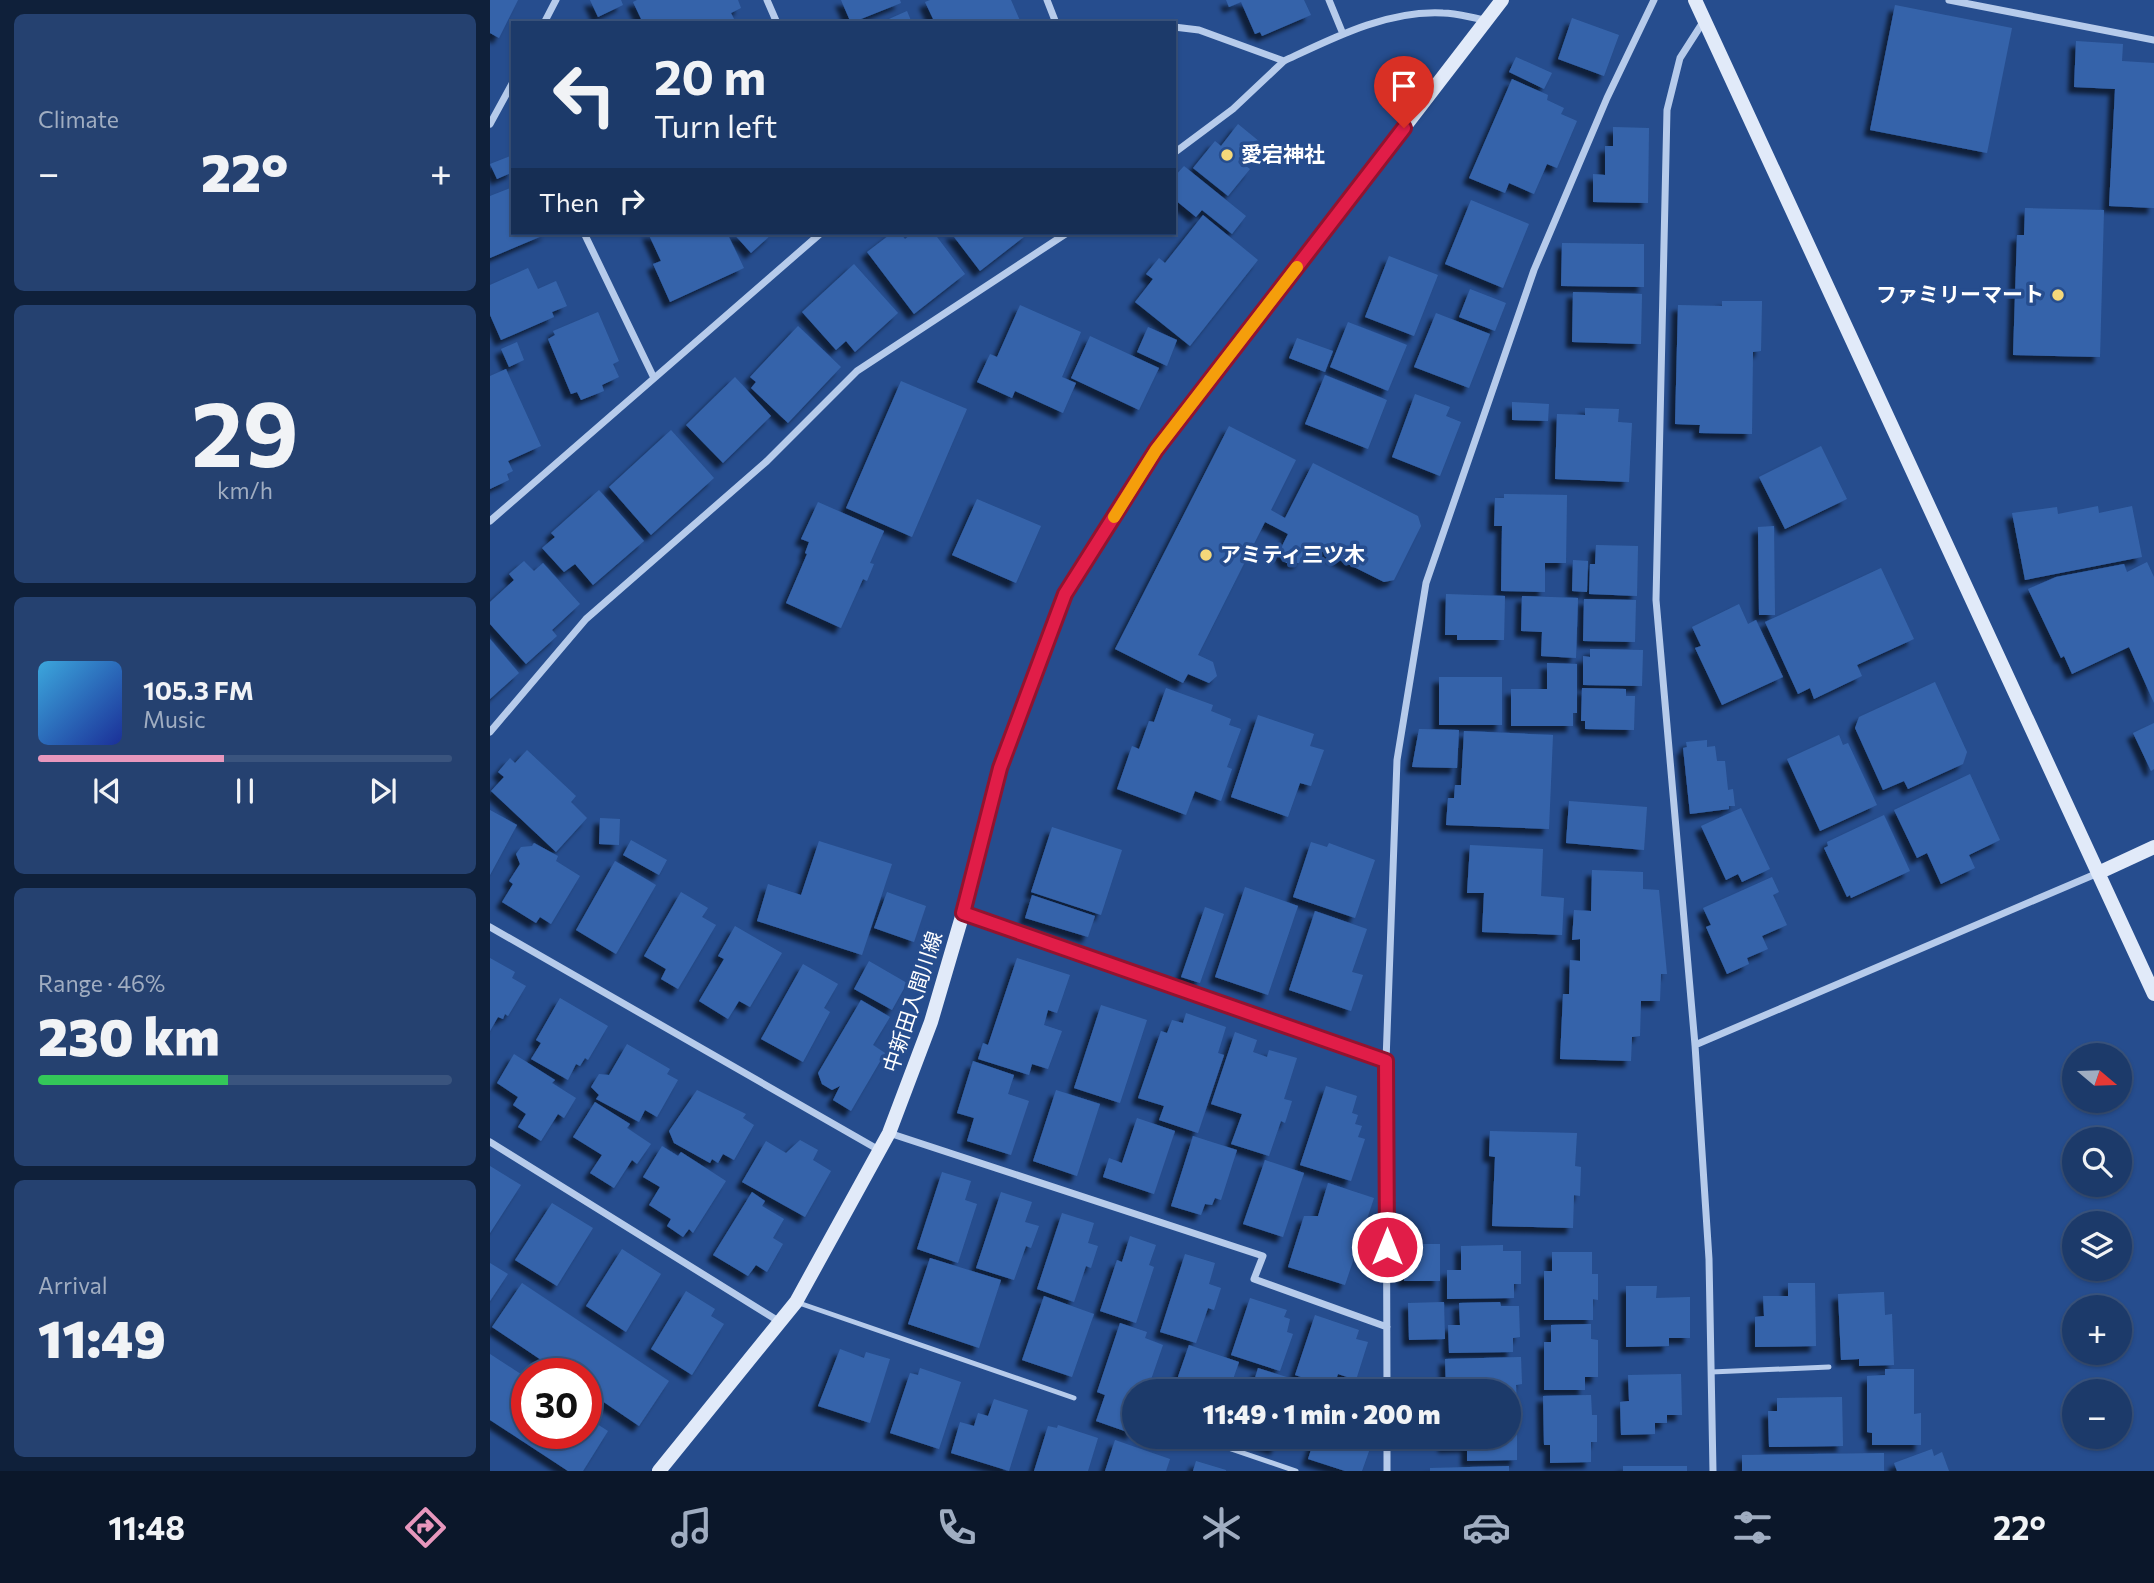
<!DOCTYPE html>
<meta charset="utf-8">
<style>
:root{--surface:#1c3a6a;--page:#254170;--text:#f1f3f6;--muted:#a0adc1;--line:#3a547e;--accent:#e797bd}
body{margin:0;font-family:Commissioner,"Noto Sans JP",sans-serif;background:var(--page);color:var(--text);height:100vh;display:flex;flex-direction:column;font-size:26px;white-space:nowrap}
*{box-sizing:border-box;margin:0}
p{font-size:23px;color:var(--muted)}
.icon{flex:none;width:38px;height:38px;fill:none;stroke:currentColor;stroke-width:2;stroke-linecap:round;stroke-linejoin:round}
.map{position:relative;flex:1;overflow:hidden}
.side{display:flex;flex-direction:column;gap:14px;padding:14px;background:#0f203a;width:490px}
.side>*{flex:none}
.hud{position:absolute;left:21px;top:21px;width:665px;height:214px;border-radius:0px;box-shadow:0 2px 5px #0004,0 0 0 2px var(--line);background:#1c3a6a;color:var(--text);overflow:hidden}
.needle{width:46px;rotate:109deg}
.tools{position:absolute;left:1572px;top:1043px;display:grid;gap:14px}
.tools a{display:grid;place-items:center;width:70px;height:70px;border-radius:50%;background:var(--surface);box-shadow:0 2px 5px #0004,0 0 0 2px var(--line);font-size:35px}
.speed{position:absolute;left:21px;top:1358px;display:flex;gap:14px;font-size:35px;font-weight:700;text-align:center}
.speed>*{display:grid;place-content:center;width:91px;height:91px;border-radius:50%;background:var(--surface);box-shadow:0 2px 5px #0004,0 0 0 2px var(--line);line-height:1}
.speed .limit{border:10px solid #d22;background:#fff;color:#111}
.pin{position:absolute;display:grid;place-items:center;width:60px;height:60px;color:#fff;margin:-72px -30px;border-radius:50% 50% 50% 0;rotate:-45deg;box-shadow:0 0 7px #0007}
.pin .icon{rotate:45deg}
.me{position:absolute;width:77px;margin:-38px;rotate:0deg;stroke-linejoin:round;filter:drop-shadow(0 0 5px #0008)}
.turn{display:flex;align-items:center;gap:24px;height:147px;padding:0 28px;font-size:32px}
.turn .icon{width:91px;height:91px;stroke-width:2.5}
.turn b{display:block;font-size:49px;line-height:60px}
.then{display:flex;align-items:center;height:66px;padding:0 28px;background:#0003;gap:14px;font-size:26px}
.big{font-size:52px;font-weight:800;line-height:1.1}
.side .tile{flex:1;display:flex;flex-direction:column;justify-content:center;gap:10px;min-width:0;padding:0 24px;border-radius:10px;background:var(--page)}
.side .dial{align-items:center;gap:0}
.dial b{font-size:91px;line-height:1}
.song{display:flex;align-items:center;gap:21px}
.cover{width:84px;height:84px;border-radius:10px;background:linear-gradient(135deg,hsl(200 70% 55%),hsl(230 70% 35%))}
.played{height:7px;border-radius:4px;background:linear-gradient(90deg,var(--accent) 45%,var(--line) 45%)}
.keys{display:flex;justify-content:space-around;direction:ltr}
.heat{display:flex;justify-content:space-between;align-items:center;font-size:38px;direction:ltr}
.charge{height:10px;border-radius:5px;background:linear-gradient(90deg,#34c759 46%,var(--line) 0)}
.trip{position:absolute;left:632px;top:1379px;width:399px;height:70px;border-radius:35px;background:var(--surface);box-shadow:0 2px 5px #0004,0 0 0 2px var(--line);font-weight:800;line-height:70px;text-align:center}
.tabs{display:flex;height:112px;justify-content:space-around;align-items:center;background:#0b172a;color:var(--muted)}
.tabs .icon{width:49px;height:49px}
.tabs .active{color:var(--accent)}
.tabs b{font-size:32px;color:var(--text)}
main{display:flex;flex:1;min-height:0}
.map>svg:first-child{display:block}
.building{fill:#3664aa;filter:url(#shadow)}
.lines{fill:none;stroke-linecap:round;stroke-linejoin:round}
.lane{stroke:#b6cbeb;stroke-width:5}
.street{stroke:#b6cbeb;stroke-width:7}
.secondary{stroke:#e1eaf9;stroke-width:14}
.route-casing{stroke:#92132f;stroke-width:18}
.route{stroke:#e11d48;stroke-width:12}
.slow{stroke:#f59e0b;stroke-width:12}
.poi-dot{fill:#f4d87a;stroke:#264d8e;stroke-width:2.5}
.labels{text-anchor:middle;stroke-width:7;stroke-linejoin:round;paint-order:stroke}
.poi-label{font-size:21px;font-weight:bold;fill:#fff;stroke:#264d8e;text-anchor:start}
.street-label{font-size:21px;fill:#fff;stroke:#264d8e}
</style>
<main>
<section class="side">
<div class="tile"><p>Climate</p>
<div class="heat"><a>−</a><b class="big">22°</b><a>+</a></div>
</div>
<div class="tile dial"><b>29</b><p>km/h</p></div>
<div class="tile">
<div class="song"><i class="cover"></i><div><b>105.3 FM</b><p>Music</p></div></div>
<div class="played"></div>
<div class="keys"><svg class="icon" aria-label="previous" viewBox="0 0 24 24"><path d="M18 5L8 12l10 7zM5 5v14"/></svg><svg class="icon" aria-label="pause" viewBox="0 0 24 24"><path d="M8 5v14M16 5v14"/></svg><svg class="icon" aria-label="next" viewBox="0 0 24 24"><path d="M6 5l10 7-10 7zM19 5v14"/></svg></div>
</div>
<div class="tile"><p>Range · 46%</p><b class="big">230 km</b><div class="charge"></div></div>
<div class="tile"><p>Arrival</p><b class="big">11:49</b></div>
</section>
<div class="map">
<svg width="1664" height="1471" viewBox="0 0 1664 1471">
<defs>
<filter id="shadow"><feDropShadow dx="-6" dy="6" stdDeviation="2" flood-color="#0009"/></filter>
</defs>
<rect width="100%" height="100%" fill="#264d8e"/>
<!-- building -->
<path class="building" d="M0,0H28L9,38L0,33Z
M100,0H131L133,5L108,17Z
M147,0H248L251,8L241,13L246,23H153L143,2Z
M351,0H410L411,3L361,23Z
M440,0H521L531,23H445L435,2Z
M736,0H814L821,15L772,36L770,32L765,34L751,2L739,7Z
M1405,5L1522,28L1497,153L1380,130Z
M417,11L422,23H390Z
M1082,18L1129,35L1114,76L1068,59Z
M1586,41L1633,44L1632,61L1664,63V208L1619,206L1625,89L1584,87Z
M1026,57L1062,73L1054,89L1019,72Z
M1022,79L1058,95L1057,100L1074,108L1071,114L1087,121L1067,168L1057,164L1044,194L1019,183L1015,193L979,178Z
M748,124L770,142L753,164L760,169L738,196L703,168L725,141L731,146Z
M1123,127L1159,128L1158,203L1103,202V174L1115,175V146H1123Z
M23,155V172L7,179L0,164Z
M694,166L756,216L742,234L712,210L706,217L684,199V177Z
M23,187V233H59L0,258V196Z
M981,200L1039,224L1013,288L955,264Z
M1535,208L1614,210L1610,357L1523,355L1527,235H1534Z
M713,215L768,260L700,346L645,302L663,279L656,274L669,258L675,263Z
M158,233H237L254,268L180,302L163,264L171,261Z
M243,233H283L261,253Z
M402,233H410L415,239L423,233H444L475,274L424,314L377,252Z
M461,233H539L490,271Z
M1072,243L1154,244V287L1071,286Z
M899,256L948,275L924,336L875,317Z
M364,264L408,313L365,352L356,341L346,350L312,312Z
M38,268L48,289L66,281L77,306L62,312L64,317L11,340L0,315V285Z
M980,289L1016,303L1005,331L969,317Z
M1083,292L1152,294L1151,344L1082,342Z
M1232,301H1272L1271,351L1263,352L1262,434L1209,433L1210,425L1185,424L1188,305L1232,306Z
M530,305L591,332L572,377L586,383L573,413L525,391L522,398L487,382L500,354L507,357Z
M108,312L129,361L123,364L129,377L112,385L114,391L91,400L87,392L81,394L58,339L65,335L63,331Z
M946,313L1000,334L979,388L924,367Z
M858,322L917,345L898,391L840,367Z
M308,326L351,367L298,423L261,388L266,382L260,377Z
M658,327L687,340L677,366L647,352Z
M600,336L669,368L649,410L581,378Z
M807,338L843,351L835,372L799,358Z
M27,342L34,360L19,367L11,349Z
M16,369L51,446L18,461L23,471L17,474L19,480L0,489V376Z
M835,375L897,400L878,449L815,424Z
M245,377L281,416L233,463L196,425Z
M411,381L477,409L422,537L356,508Z
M925,394L960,407L956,416L971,422L950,476L902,457Z
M1022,402L1059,404L1058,421L1022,420Z
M1095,408L1129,409L1128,422L1142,423L1139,482L1065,479L1067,414L1095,415Z
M739,426L806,460L781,510L795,518L823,463L928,516L931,526L904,580L894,582L818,544L809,563H796L789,552L798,534L775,522L708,655L723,662L727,676L719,683L698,674L693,683L625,649Z
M181,430L224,478L161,535L119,487Z
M1331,446L1357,499L1295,529L1269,477Z
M109,490L154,541L103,585L85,564L74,572L52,548L65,537L61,533Z
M1014,494L1077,495L1076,563H1055V592L1011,591L1012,526H1004L1005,498H1014Z
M487,499L551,526L526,583L462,555Z
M328,502L394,531L380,563L384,564L377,581L373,579L351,628L296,603L317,554L315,553L319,542L311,539Z
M1608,506L1609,513L1642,506L1652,557L1535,580L1522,513L1567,507L1568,514Z
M1284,526L1285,615H1269L1268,527Z
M1106,545L1148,546L1147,596L1099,594L1100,564H1105Z
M1083,560L1098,561L1097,592L1082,591Z
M34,561L44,571L53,563L90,604L62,630L67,636L36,664L0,624V602L24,580L19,574Z
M1657,562L1664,577V703L1639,647L1582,674L1574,656L1571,658L1538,589L1566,577L1634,564L1637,572Z
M1391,568L1424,639L1367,665L1372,676L1324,699L1320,688L1308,694L1275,622Z
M956,594L1015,596L1014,640H967V635H955Z
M1032,596L1088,598L1086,658L1051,656L1052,632L1031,631Z
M1094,599L1146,600L1145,642L1093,641Z
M1249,604L1258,624L1266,620L1293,677L1232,705L1205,648L1211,646L1202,627Z
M0,639L29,673L0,699Z
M1100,649L1153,650L1152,686L1093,685V656L1100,657Z
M1057,663L1087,664V713H1083V726H1021V689H1057Z
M949,677H1012V725H949Z
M1445,682L1477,752L1473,764L1418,789L1414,781L1393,790L1365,728L1369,717Z
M676,688L723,705L721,711L741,719L739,725L751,729L737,767L742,769L731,801L705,791L696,815L627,789L642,746L649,749L659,721L664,722Z
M1092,688L1136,689V696H1145L1144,730L1095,729V721H1091Z
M768,715L824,734L820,746L834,750L821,786L810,783L798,817L741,797Z
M1664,723V769L1661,771L1643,733Z
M929,729L969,730L967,768L922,767Z
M974,731L1063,735L1059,829L956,825L958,798H964L965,785H971Z
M1349,735L1353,745L1358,743L1387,805L1330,831L1297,759Z
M1217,740V747L1225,746L1227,761H1235L1238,790L1243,789L1245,806H1239V809L1200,814L1193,748L1197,747L1196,742Z
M37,750L86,796L81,802L97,818L66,852L1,791L14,777L8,772L20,758L25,763Z
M1480,774L1510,840L1479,855L1485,868L1451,884L1437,853L1427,858L1404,810Z
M1079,801L1157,807L1154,850L1076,843Z
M1251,808L1280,869L1252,882L1248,874L1236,880L1211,826Z
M0,810L27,825L0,875Z
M1394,815L1420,871L1361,898L1360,895L1357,897L1334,848L1338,846L1337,842Z
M110,818L130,819L129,845L109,844Z
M562,827L632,850L611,915L541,892Z
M141,840L177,860L169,875L133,855Z
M329,841L402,864L372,955L267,921L278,884L311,895Z
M821,842L837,847L839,843L885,860L865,918L803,897Z
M44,843L68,856L66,861L90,876L61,924L50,917L46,923L12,902L23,884L19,881L30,864L26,854L31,847L42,846Z
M980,845L1053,849L1051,896L1074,898L1072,935L992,932L994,893H977Z
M125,861L166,885L126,954L86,930Z
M1102,870L1153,872V889L1169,890L1177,974H1171L1170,1001H1151L1150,1036L1142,1037L1141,1061L1070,1059L1073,994H1079L1080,960L1090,961V939L1082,940L1084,910L1101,911Z
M1282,877L1289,892L1283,895L1297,925L1272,936L1278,949L1257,958L1259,964L1237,974L1216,927L1221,925L1213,908Z
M755,887L808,906L778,995L725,977Z
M191,892L218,908L212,917L226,925L188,989L171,979L176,969L154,956Z
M397,892L436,906L424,942L384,928Z
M542,895L605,916L598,937L535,918Z
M715,907L734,914L710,983L691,977Z
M825,911L877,929L862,972L873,975L861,1011L799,990Z
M245,926L292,953L260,1007L249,1001L238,1019L209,1001L234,959L228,956Z
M0,958L25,972L22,978L36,986L18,1016L15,1014L13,1019L8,1017L0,1031Z
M527,958L580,975L567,1013L558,1010L554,1025L572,1031L558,1069L542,1064L539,1075L488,1059L493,1043L498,1045Z
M379,961L417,983L402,1010L364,989Z
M313,964L348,984L334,1008L340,1012L313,1062L271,1039Z
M70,998L118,1026L98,1060L95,1058L90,1066L86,1064L78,1080L41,1059L51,1043L46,1040Z
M371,1000L400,1017L383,1045L395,1053L361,1111L343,1100L350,1086L342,1090L332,1084L328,1073Z
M611,1005L657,1020L630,1103L584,1088Z
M696,1013L736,1027L728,1053L734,1055L708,1133L669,1120L674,1106L648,1098L671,1031L677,1033L682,1020L693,1023Z
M745,1032L767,1040L763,1052L777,1057L779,1050L807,1058L794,1099L802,1101L795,1123L791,1121L779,1156L741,1144L752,1114L721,1104Z
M137,1044L180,1069L177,1074L188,1080L167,1117L155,1110L149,1122L106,1099L109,1095L101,1087L109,1074L119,1075Z
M24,1054L65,1080L62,1083L86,1098L74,1118L68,1114L51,1141L28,1127L36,1114L23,1105L28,1097L7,1083Z
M483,1061L524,1075L518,1094L539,1101L521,1155L477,1141L484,1118L467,1113Z
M836,1086L867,1096L862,1113L868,1115L865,1124L872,1126L868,1137L875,1139L861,1181L810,1165Z
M207,1090L256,1114L253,1118L264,1125L244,1160L233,1154L228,1163L222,1159L220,1163L184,1143L179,1131Z
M566,1090L610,1104L587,1176L543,1161Z
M105,1102L140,1124L137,1128L161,1144L147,1164L142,1160L124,1188L100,1173L112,1155L83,1137Z
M647,1118L685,1131L664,1194L613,1177L619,1158L632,1163Z
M1000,1131L1087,1133L1085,1166L1091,1167L1090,1196L1084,1195L1083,1228L1002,1226L1005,1157L999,1156Z
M703,1136L747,1150L731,1200L725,1198L722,1205L715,1204L711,1215L681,1206Z
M310,1140L328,1150L323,1160L341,1171L315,1217L252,1182L276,1141L296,1153Z
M172,1146L188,1156L191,1152L236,1181L203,1233L199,1229L193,1237L177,1226L181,1219L159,1205L170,1187L153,1177Z
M775,1160L814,1173L793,1237L753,1224Z
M0,1166L31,1185L0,1233Z
M452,1172L481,1181L475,1200L487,1204L468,1263L427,1249Z
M838,1183L884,1198L855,1285L798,1267L814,1216H828Z
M262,1192L275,1201L272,1206L294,1219L283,1238L293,1244L277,1272L266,1265L258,1276L223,1255Z
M511,1192L542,1202L535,1222L549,1226L541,1248L536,1246L524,1280L486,1268Z
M62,1203L103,1228L67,1286L25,1260Z
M572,1213L604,1223L598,1243L608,1246L601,1268L596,1266L584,1302L547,1289Z
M640,1236L666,1245L659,1265L664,1267L646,1323L610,1311L627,1260L632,1262Z
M915,1244H950V1281H914Z
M1013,1245V1251H1031V1284H1024V1298L957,1299V1270H971V1246Z
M132,1249L171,1274L136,1332L96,1306Z
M1062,1252H1102V1274H1108V1300L1103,1299V1320H1054V1271H1062Z
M695,1254L725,1263L719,1284L731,1288L724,1310L718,1308L706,1343L670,1332Z
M440,1258L511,1280L489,1348L418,1324Z
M0,1263L18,1274L0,1301Z
M32,1283L179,1381L149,1426L96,1390V1374H72L2,1327Z
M1298,1283H1325L1326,1346L1265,1347V1317L1274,1316L1273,1296H1298Z
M1136,1286H1167L1166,1298L1200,1297V1338H1179V1346L1136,1347Z
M196,1291L225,1309L221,1316L234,1324L202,1375L161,1349Z
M1394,1292L1395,1315L1402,1314L1404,1365L1369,1366V1359L1351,1360L1348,1294Z
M554,1296L604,1314L582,1377L532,1360Z
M760,1298L797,1310L794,1317L800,1319L797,1332L803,1334L790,1371L741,1355Z
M954,1302L955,1339L919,1340L918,1303Z
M1010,1302L1011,1306H1029L1030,1337L1023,1338V1352L959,1353L958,1325H970L969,1303Z
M825,1315L869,1330L866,1339L878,1342L866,1380L848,1374L843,1388L805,1375Z
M630,1323L657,1332L655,1338L673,1345L657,1391H644L643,1434L606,1421L615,1395L607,1392Z
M1101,1324V1339L1108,1340V1377H1095V1390H1054V1342H1061V1325Z
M699,1345L749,1362L739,1391H683Z
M350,1349L374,1358L376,1352L400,1359L380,1423L328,1406Z
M0,1354L37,1378V1433H96V1417L118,1431L93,1471H78L0,1420Z
M1031,1357L1032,1384L1026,1385L1027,1406L1018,1407V1391H956L955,1359Z
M430,1368L471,1382L449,1449L400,1433L420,1373L428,1375Z
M768,1368L803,1379L798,1391H761Z
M1395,1369H1424V1414L1431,1413V1445H1382V1433L1377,1432V1376L1395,1375Z
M1191,1374L1192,1415H1177V1423H1165V1434L1131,1435L1130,1402L1139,1401L1138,1375Z
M1101,1395L1102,1415H1107V1442H1101V1462L1060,1463V1445H1054L1053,1396Z
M1352,1397L1353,1446L1279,1447L1278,1411H1287V1398Z
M504,1399L538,1410L519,1471L461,1453L470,1422L484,1426L488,1413L498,1416Z
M1018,1413H1027V1460L977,1461V1446L954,1447V1437H1018Z
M568,1425L608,1438L598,1471H544L558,1426L567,1428Z
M750,1437H791L786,1449Z
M825,1437H884L872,1471H855L818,1459Z
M625,1440L680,1459L676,1471H615Z
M1442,1449L1444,1456L1452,1452L1459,1471H1407L1404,1463Z
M1394,1453V1471H1252V1455Z
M706,1461L736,1470V1471H703Z
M1019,1466V1471H940V1468Z
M1133,1466H1197V1471H1133Z"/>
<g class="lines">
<!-- lane -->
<path class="lane" d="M309,1303L584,1398
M1221,1372L1339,1367
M706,1437L806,1471"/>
<!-- street -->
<path class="street" d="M277,0L287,23
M557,0L566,23
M839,0L853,34
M1459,0L1664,40
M1215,19L1190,58L1177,110L1166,600L1205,1045L1219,1259L1223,1471
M54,23L66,0
M684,27L709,30L794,61C843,38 897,10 953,13C967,13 982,18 996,20
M0,124L23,82
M684,153L743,109L794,61
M94,233L163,376
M0,521L331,233
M0,732L96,619L277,461L367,371L577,233
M473,913L896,1061
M0,927L389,1150
M1205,1045L1608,873
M399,1133L773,1256L764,1279L897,1327
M0,1142L290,1322
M897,1391L896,1061L907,760L936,583L1044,270L1117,98L1164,0
M897,1437V1471"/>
<!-- secondary -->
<path class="secondary" d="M1205,0L1664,994
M1608,873L1664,847
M169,1471L306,1302L399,1133L441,1022L473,913L510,768L575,595L666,450L1012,0"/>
</g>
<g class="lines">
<!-- route casing -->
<g class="route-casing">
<path id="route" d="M897,1247L896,1061L473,913L510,768L575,594L666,450L914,128"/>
</g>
<!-- route -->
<use href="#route" class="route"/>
<!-- slow -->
<path class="slow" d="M624,517L666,450L807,267"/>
</g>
<!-- markers -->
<g class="poi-dot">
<circle cx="737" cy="155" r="7"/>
<circle cx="1568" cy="295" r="7"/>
<circle cx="716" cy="555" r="7"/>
</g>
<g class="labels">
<!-- poi labels -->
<g class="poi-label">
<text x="751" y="162">愛宕神社</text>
<text x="1554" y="302" text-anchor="end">ファミリーマート</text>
<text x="730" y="562">アミティ三ツ木</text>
</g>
<!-- street labels -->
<g class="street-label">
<text transform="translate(423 1002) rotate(-72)" y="7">中新田入間川線</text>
</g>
</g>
</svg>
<div class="tools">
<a><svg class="needle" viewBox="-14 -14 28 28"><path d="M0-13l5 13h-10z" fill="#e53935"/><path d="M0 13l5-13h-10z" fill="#a0adc1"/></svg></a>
<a><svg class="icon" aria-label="search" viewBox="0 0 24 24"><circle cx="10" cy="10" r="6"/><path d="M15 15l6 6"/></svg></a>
<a><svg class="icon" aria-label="layers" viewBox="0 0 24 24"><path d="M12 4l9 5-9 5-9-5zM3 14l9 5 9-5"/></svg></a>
<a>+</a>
<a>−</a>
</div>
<div class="speed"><div class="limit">30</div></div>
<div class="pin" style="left:914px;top:128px;background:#d93025"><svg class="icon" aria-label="arrive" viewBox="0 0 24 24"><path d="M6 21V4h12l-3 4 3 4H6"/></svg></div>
<svg class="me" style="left:897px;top:1247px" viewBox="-20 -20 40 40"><circle r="17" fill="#e11d48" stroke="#fff" stroke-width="3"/><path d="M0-11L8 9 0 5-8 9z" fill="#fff"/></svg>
<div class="trip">11:49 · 1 min · 200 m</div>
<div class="hud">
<div class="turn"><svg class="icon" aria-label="left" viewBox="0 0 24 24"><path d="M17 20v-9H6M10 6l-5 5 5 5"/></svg><div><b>20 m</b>Turn left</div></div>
<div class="then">Then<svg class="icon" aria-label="right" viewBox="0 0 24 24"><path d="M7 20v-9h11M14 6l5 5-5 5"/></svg></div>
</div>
</div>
</main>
<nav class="tabs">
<b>11:48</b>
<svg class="icon active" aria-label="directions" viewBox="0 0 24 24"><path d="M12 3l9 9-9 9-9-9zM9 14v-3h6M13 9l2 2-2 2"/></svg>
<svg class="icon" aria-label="music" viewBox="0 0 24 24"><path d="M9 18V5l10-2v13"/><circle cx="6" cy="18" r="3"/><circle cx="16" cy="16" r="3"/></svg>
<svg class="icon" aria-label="phone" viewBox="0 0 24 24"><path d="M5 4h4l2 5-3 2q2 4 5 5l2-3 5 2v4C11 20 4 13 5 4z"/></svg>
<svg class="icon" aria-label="climate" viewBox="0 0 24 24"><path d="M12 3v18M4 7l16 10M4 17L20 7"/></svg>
<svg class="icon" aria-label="car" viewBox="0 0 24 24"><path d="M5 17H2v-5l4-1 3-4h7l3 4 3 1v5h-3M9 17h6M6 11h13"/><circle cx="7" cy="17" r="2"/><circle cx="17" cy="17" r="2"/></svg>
<svg class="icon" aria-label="filters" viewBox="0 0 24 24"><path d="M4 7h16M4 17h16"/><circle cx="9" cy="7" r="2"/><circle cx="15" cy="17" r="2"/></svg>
<b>22°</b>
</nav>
